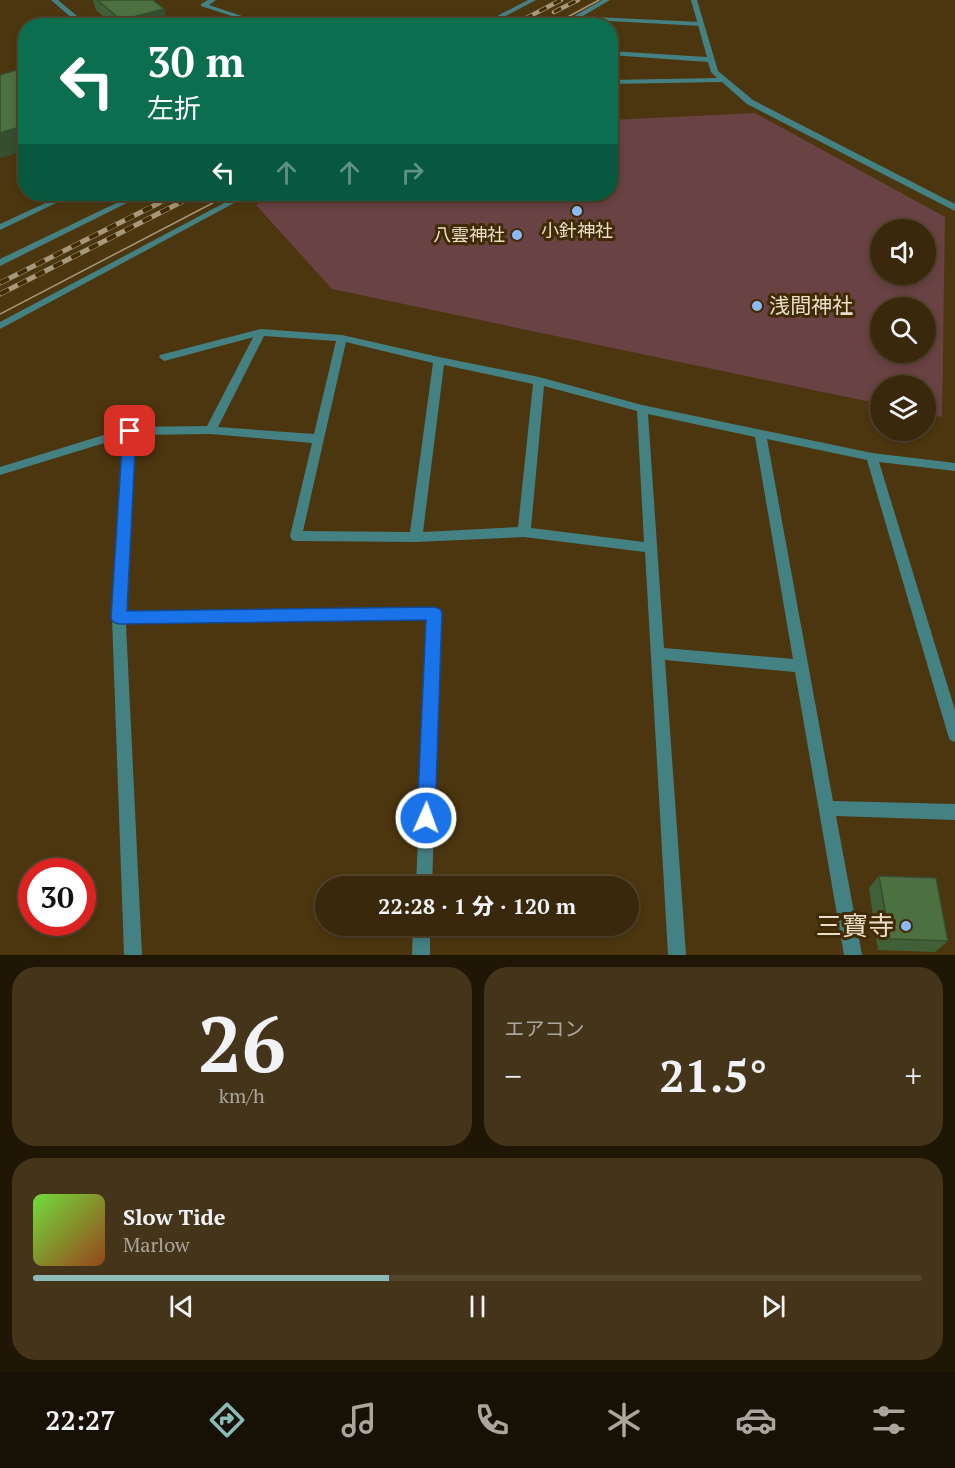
<!DOCTYPE html>
<html lang="ja">
<meta charset="utf-8">
<style>
:root{--surface:#39280b;--page:#443419;--text:#f1f3f6;--muted:#aba69d;--line:#53442c;--accent:#8bbbb9}
body{margin:0;font-family:"PT Serif","Noto Sans JP",serif;background:var(--page);color:var(--text);height:100vh;display:flex;flex-direction:column;font-size:22px;white-space:nowrap}
*{box-sizing:border-box;margin:0}
p{font-size:20px;color:var(--muted)}
.icon{flex:none;width:33px;height:33px;fill:none;stroke:currentColor;stroke-width:2;stroke-linecap:round;stroke-linejoin:round}
.map{position:relative;height:955px;overflow:hidden}
.drawer{display:flex;flex-direction:column;gap:12px;padding:12px;background:#1f1606;flex:1}
.drawer>*{flex:none}
.banner{position:absolute;left:18px;top:18px;width:600px;height:183px;border-radius:24px;box-shadow:0 3px 9px #0003,0 0 0 2px var(--line);background:#0b6e4f;color:#fff;overflow:hidden}
.controls{position:absolute;left:870px;top:219px;display:grid;gap:12px}
.controls a{display:grid;place-items:center;width:66px;height:66px;border-radius:50%;background:var(--surface);box-shadow:0 3px 9px #0003,0 0 0 2px var(--line);font-size:30px}
.speed{position:absolute;left:18px;top:858px;display:flex;gap:12px;font-size:30px;font-weight:700;text-align:center}
.speed>*{display:grid;place-content:center;width:78px;height:78px;border-radius:50%;background:var(--surface);box-shadow:0 3px 9px #0003,0 0 0 2px var(--line);line-height:1}
.speed .limit{border:9px solid #d22;background:#fff;color:#111}
.pin{position:absolute;display:grid;place-items:center;width:51px;height:51px;color:#fff;margin:-26px;border-radius:12px;box-shadow:0 3px 9px #0006}
.me{position:absolute;width:66px;margin:-33px;rotate:2deg;stroke-linejoin:round;filter:drop-shadow(0 0 4px #0008)}
.turn{display:flex;align-items:center;gap:21px;height:126px;padding:0 30px;font-size:27px}
.turn .icon{width:78px;height:78px;stroke-width:2.5}
.turn b{display:block;font-size:42px;line-height:51px}
.lanes{display:flex;align-items:center;height:57px;padding:0 30px;background:#0003;justify-content:center;gap:30px;direction:ltr}
.lanes .off{opacity:.35}
.big{font-size:45px;font-weight:800;line-height:1.1}
.drawer .card{flex:1;display:flex;flex-direction:column;justify-content:center;gap:9px;min-width:0;padding:0 21px;border-radius:24px;background:var(--page)}
.drawer .dial{align-items:center;gap:0}
.dial b{font-size:78px;line-height:1}
.song{display:flex;align-items:center;gap:18px}
.cover{width:72px;height:72px;border-radius:9px;background:linear-gradient(135deg,hsl(100 70% 55%),hsl(20 70% 35%))}
.played{height:6px;border-radius:3px;background:linear-gradient(90deg,var(--accent) 40%,var(--line) 40%)}
.keys{display:flex;justify-content:space-around;direction:ltr}
.heat{display:flex;justify-content:space-between;align-items:center;font-size:33px;direction:ltr}
.drawer .tiles{flex:1;display:grid;gap:12px;grid-template-columns:1fr 1fr}
.card:last-child{grid-column:span 2}
.trip{position:absolute;left:315px;top:876px;width:324px;height:60px;border-radius:30px;background:var(--surface);box-shadow:0 3px 9px #0003,0 0 0 2px var(--line);font-weight:800;line-height:60px;text-align:center}
.menu{display:flex;height:96px;justify-content:space-around;align-items:center;background:#171004;color:var(--muted)}
.menu .icon{width:42px;height:42px}
.menu .active{color:var(--accent)}
.menu b{font-size:27px;color:var(--text)}
.map>svg:first-child{display:block}
.green{fill:#694243;fill-rule:evenodd}
.lines{fill:none;stroke-linecap:round;stroke-linejoin:round}
.lane{fill:#448183;fill-rule:evenodd}
.street{fill:#448183;fill-rule:evenodd}
.tram{stroke:#a7977b;stroke-width:1.5}
.rail-far1-casing{stroke:#a7977b;stroke-width:4.5}
.rail-casing{stroke:#a7977b;stroke-width:5}
.rail-far1{stroke:#412b03;stroke-width:3;stroke-dasharray:8;stroke-linecap:butt}
.rail{stroke:#412b03;stroke-width:4;stroke-dasharray:10;stroke-linecap:butt}
.wall{fill:#426038}
.shaded-wall{fill:#364e2e}
.building{fill:#4d7041;stroke:#364e2e;stroke-width:1.5}
.route{fill:#1a73e8;stroke:#114b97;stroke-width:1.5}
.poi-dot{fill:#8cb9fc;stroke:#412b03;stroke-width:2}
.labels{text-anchor:middle;stroke-width:6;stroke-linejoin:round;paint-order:stroke}
.far-poi-label{font-size:18px;fill:#eaddc9;stroke:#412b03}
.poi-label{font-size:21px;fill:#eaddc9;stroke:#412b03;text-anchor:start}
.near-poi-label{font-size:26px;fill:#eaddc9;stroke:#412b03;text-anchor:end}
</style>
<div class="map">
<svg width="955" height="955" viewBox="0 0 955 955">
<rect width="100%" height="100%" fill="#4c360f"/>
<!-- green -->
<path class="green" d="M755,113L945,217L942,417L926,414V386H880V404L332,289L256,205L275,194H610L611,120ZM880,230H926V274H880ZM880,308H926V352H880Z"/>
<g class="lines">
<!-- lane -->
<path class="lane" d="M574,16L701,22L704,24L701,26L572,19L571,18Z
M261,329L266,332L265,334L164,361L159,357L160,355Z"/>
<!-- street -->
<path class="street" d="M51,0H58L89,26H81Z
M208,0H216L209,5L245,17L255,26H247L241,19L201,6V4Z
M528,0H536L487,26H478Z
M602,0H610L566,26H557Z
M691,0H697L718,71L753,100L955,204V211L747,104L722,82L610,84V80L717,78L711,72L708,62L610,55V51L707,57Z
M65,194H75L0,230V224Z
M135,194H145L0,266V259Z
M241,194H251L0,329V322Z
M261,329L342,335L439,357L539,377L642,405L872,453L955,463V471L879,462L955,710V742L950,740L948,735L867,460L767,439L833,801L955,804V820L836,816L862,955H844L795,672L665,660L686,955H668L645,552L524,537L416,542L296,541L292,540L290,536L312,443L211,434L136,435L126,612L434,607L439,609L441,613L432,886H416L427,619L126,624L142,955H124L112,618L124,437L0,475V467L130,427L207,426L256,332ZM264,336L336,341L314,434L218,427ZM346,342L433,363L410,532L303,531ZM444,365L533,384L518,527L423,532ZM544,386L637,411L644,542L531,528ZM648,414L755,437L793,659L664,648Z
M413,926H430V955H412Z"/>
<!-- tram -->
<path class="tram" d="M551,26L599,0
M0,314L230,194"/>
<!-- rail-far1 casing -->
<g class="rail-far1-casing">
<path id="rail-far1" d="M554,12L578,0
M511,26L561,0"/>
</g>
<!-- rail casing -->
<g class="rail-casing">
<path id="rail" d="M0,283L177,194
M0,294L197,194"/>
</g>
<!-- rail-far1 -->
<use href="#rail-far1" class="rail-far1"/>
<!-- rail -->
<use href="#rail" class="rail"/>
</g>
<!-- wall -->
<path class="wall" d="M93,0H153L167,23L160,26H114L96,10Z
M879,876L948,941L935,952L878,950L869,888Z"/>
<!-- shaded-wall -->
<path class="shaded-wall" d="M164,9L167,23L160,26H122L121,20Z
M26,125V150L0,158V133Z"/>
<!-- building -->
<path class="building" d="M97,0H153L164,9L121,20Z
M26,67V125L0,133V75Z
M879,876L936,878L948,941L890,939Z"/>
<!-- route -->
<path class="route" d="M130,426L136,431L127,611L434,607L440,609L442,613L435,818L433,825L426,827L420,825L417,818L426,620L119,624L113,622L111,618L123,431Z"/>
<!-- markers -->
<g class="poi-dot">
<circle cx="577" cy="211" r="6"/>
<circle cx="517" cy="235" r="6"/>
<circle cx="757" cy="306" r="6"/>
<circle cx="906" cy="926" r="6"/>
</g>
<g class="labels">
<!-- far-poi labels -->
<g class="far-poi-label">
<text x="577" y="237">小針神社</text>
<text x="505" y="241" text-anchor="end">八雲神社</text>
</g>
<!-- poi labels -->
<g class="poi-label">
<text x="769" y="313">浅間神社</text>
</g>
<!-- near-poi labels -->
<g class="near-poi-label">
<text x="894" y="935">三寶寺</text>
</g>
</g>
</svg>
<div class="controls">
<a><svg class="icon" aria-label="sound" viewBox="0 0 24 24"><path d="M4 9h4l5-4v14l-5-4H4zM17 9q2 3 0 6"/></svg></a>
<a><svg class="icon" aria-label="search" viewBox="0 0 24 24"><circle cx="10" cy="10" r="6"/><path d="M15 15l6 6"/></svg></a>
<a><svg class="icon" aria-label="layers" viewBox="0 0 24 24"><path d="M12 4l9 5-9 5-9-5zM3 14l9 5 9-5"/></svg></a>
</div>
<div class="speed"><div class="limit">30</div></div>
<div class="pin" style="left:130px;top:431px;background:#d93025"><svg class="icon" aria-label="arrive" viewBox="0 0 24 24"><path d="M6 21V4h12l-3 4 3 4H6"/></svg></div>
<svg class="me" style="left:426px;top:818px" viewBox="-20 -20 40 40"><circle r="17" fill="#1a73e8" stroke="#fff" stroke-width="3"/><path d="M0-11L8 9 0 5-8 9z" fill="#fff"/></svg>
<div class="trip">22:28 · 1 分 · 120 m</div>
<div class="banner">
<div class="turn"><svg class="icon" aria-label="left" viewBox="0 0 24 24"><path d="M17 20v-9H6M10 6l-5 5 5 5"/></svg><div><b>30 m</b>左折</div></div>
<div class="lanes"><svg class="icon" aria-label="left" viewBox="0 0 24 24"><path d="M17 20v-9H6M10 6l-5 5 5 5"/></svg><svg class="icon off" aria-label="ahead" viewBox="0 0 24 24"><path d="M12 20V5M6 11l6-6 6 6"/></svg><svg class="icon off" aria-label="ahead" viewBox="0 0 24 24"><path d="M12 20V5M6 11l6-6 6 6"/></svg><svg class="icon off" aria-label="right" viewBox="0 0 24 24"><path d="M7 20v-9h11M14 6l5 5-5 5"/></svg></div>
</div>
</div>
<section class="drawer">
<div class="tiles">
<div class="card dial"><b>26</b><p>km/h</p></div>
<div class="card"><p>エアコン</p>
<div class="heat"><a>−</a><b class="big">21.5°</b><a>+</a></div>
</div>
<div class="card">
<div class="song"><i class="cover"></i><div><b>Slow Tide</b><p>Marlow</p></div></div>
<div class="played"></div>
<div class="keys"><svg class="icon" aria-label="previous" viewBox="0 0 24 24"><path d="M18 5L8 12l10 7zM5 5v14"/></svg><svg class="icon" aria-label="pause" viewBox="0 0 24 24"><path d="M8 5v14M16 5v14"/></svg><svg class="icon" aria-label="next" viewBox="0 0 24 24"><path d="M6 5l10 7-10 7zM19 5v14"/></svg></div>
</div>
</div>
</section>
<nav class="menu">
<b>22:27</b>
<svg class="icon active" aria-label="directions" viewBox="0 0 24 24"><path d="M12 3l9 9-9 9-9-9zM9 14v-3h6M13 9l2 2-2 2"/></svg>
<svg class="icon" aria-label="music" viewBox="0 0 24 24"><path d="M9 18V5l10-2v13"/><circle cx="6" cy="18" r="3"/><circle cx="16" cy="16" r="3"/></svg>
<svg class="icon" aria-label="phone" viewBox="0 0 24 24"><path d="M5 4h4l2 5-3 2q2 4 5 5l2-3 5 2v4C11 20 4 13 5 4z"/></svg>
<svg class="icon" aria-label="climate" viewBox="0 0 24 24"><path d="M12 3v18M4 7l16 10M4 17L20 7"/></svg>
<svg class="icon" aria-label="car" viewBox="0 0 24 24"><path d="M5 17H2v-5l4-1 3-4h7l3 4 3 1v5h-3M9 17h6M6 11h13"/><circle cx="7" cy="17" r="2"/><circle cx="17" cy="17" r="2"/></svg>
<svg class="icon" aria-label="filters" viewBox="0 0 24 24"><path d="M4 7h16M4 17h16"/><circle cx="9" cy="7" r="2"/><circle cx="15" cy="17" r="2"/></svg>
</nav>
